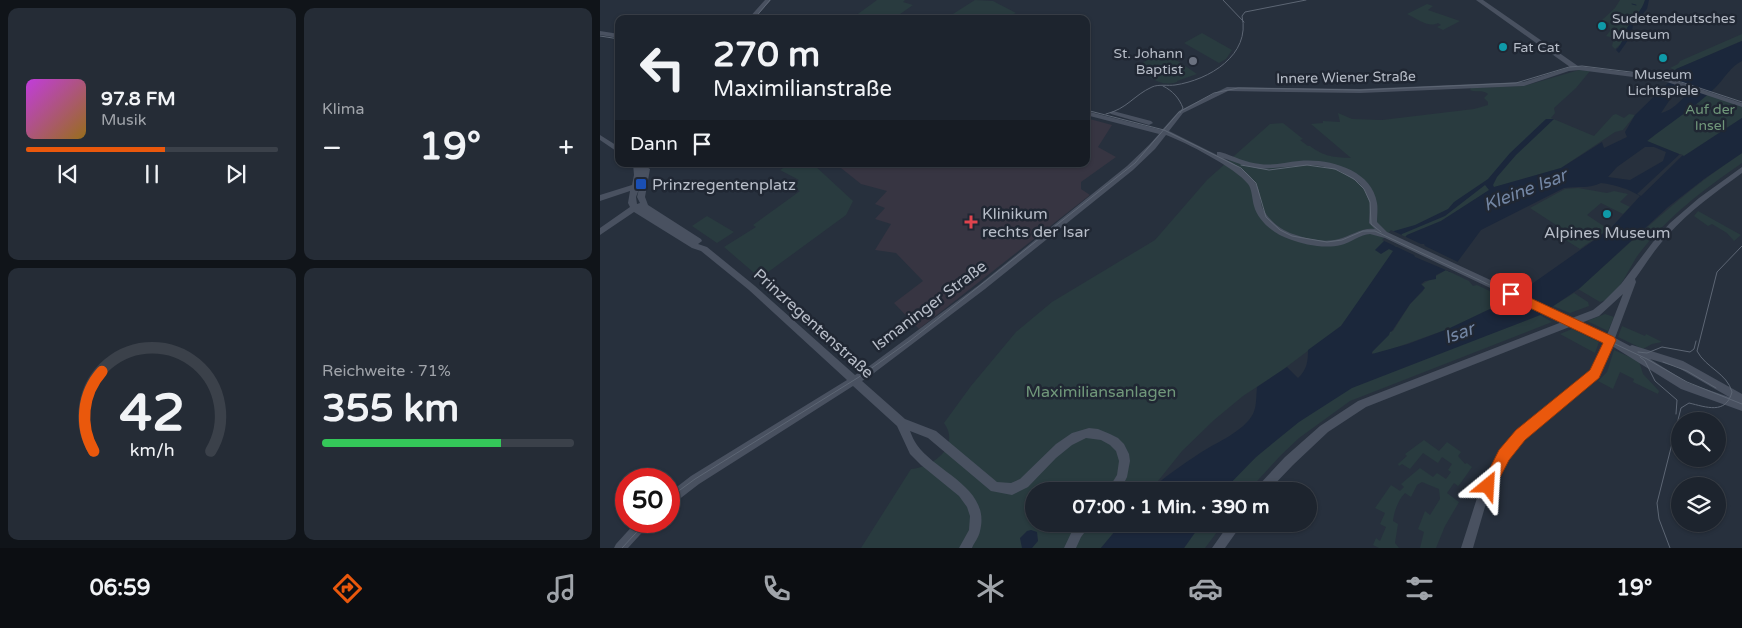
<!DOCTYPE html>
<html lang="de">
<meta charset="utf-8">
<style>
:root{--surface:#1d242e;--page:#252c36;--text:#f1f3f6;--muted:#a0a4aa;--line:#3b414a;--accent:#ea580c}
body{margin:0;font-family:"Varela Round",sans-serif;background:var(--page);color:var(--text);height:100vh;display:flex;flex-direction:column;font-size:19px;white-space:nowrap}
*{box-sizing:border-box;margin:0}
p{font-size:16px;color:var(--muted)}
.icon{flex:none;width:28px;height:28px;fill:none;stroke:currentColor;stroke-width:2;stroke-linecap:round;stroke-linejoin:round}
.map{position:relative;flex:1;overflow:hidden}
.side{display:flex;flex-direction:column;gap:8px;padding:8px;background:#101419;width:600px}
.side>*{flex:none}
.top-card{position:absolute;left:15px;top:15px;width:475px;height:152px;border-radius:10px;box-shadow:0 1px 4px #0004,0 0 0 1px var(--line);background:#1d242e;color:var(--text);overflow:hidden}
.tools{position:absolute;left:1071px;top:412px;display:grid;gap:10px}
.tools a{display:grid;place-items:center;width:55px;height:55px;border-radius:50%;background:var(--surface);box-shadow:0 1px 4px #0004,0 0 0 1px var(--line);font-size:25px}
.speed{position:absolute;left:15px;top:468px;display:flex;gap:10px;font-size:25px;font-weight:700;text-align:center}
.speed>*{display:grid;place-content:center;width:65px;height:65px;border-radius:50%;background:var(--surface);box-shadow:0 1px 4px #0004,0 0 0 1px var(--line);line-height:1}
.speed .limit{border:8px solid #d22;background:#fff;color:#111}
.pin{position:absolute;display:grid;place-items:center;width:42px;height:42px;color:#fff;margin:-21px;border-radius:10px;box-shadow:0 2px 8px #0006}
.me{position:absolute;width:55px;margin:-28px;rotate:27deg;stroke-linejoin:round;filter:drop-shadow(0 0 4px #0008)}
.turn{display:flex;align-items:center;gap:18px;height:105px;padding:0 15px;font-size:22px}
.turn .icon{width:65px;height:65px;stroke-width:2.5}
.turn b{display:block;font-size:35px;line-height:42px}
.then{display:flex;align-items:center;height:48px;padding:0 15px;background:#0003;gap:10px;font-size:19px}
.big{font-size:38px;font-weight:700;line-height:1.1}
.side .widget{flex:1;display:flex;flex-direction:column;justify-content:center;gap:8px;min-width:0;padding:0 18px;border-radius:10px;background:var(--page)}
.side .dial{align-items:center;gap:0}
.dial svg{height:130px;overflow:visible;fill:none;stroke:var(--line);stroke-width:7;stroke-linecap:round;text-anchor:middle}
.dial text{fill:var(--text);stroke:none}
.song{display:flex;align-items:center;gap:15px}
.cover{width:60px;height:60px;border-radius:8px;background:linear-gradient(135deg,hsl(290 70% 55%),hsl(40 70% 35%))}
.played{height:5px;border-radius:2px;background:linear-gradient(90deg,var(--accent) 55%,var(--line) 55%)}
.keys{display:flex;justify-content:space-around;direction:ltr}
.heat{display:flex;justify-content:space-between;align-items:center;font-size:28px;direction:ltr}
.charge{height:8px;border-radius:4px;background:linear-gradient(90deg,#34c759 71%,var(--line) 0)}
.side .tiles{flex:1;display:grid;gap:8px;grid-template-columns:repeat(2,1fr)}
.trip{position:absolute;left:425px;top:482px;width:292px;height:50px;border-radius:25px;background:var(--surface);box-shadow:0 1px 4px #0004,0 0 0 1px var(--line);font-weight:700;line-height:50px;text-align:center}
.tabs{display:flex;height:80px;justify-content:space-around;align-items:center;background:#0c0e12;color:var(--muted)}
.tabs .icon{width:35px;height:35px}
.tabs .active{color:var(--accent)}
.tabs b{font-size:22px;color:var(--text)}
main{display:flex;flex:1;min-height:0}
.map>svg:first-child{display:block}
.medical{fill:#373542}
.green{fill:#293b3f}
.water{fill:#1b273b;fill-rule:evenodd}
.pier{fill:#27303d}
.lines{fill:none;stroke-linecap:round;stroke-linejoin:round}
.stream{stroke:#1b273b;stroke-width:1}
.secondary{fill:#495160;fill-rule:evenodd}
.tram{stroke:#5d6674;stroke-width:1}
.route{fill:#ea580c;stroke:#983908}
.culture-dot{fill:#0f9aa8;stroke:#202733;stroke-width:2}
.worship-dot{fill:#6b7280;stroke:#202733;stroke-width:2}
.transit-dot{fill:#1a4fb4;stroke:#202733;stroke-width:2}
.health-dot{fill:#e0444e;stroke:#202733;stroke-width:2}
.labels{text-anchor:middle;stroke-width:5;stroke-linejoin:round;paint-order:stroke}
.far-poi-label{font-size:14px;fill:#b7bdc8;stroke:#202733;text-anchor:start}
.far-street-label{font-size:14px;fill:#b7bdc8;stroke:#202733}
.far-park-label{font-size:14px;fill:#70977a;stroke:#202733}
.poi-label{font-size:16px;fill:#b7bdc8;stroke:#202733;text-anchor:start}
.street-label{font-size:16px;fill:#b7bdc8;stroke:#202733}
.park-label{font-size:16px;fill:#70977a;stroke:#202733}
.water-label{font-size:18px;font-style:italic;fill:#7386a4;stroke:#202733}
</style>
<main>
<section class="side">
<div class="tiles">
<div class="widget">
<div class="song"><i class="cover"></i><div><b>97.8 FM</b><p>Musik</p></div></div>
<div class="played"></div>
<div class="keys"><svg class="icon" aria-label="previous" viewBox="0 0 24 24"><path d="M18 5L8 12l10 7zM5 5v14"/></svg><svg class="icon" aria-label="pause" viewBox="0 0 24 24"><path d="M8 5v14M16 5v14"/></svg><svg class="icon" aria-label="next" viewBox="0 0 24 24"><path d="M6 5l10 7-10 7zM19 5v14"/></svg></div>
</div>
<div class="widget"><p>Klima</p>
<div class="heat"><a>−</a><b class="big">19°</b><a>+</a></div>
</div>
<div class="widget dial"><svg viewBox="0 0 100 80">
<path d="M14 69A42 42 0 1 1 86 69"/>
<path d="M14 69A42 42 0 0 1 19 20" stroke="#ea580c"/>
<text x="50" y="56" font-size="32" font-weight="700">42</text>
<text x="50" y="72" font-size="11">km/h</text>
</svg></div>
<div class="widget"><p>Reichweite · 71%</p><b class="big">355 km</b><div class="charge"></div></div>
</div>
</section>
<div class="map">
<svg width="1142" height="548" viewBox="0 0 1142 548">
<rect width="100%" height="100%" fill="#27303d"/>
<!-- medical -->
<path class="medical" d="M486,118L512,125L498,147L516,157L481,182V189L490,195L319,329L294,303L323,281L296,253L275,250L291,224L275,219L285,208L275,204L287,191L261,184L236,164H486Z"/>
<!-- green -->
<path class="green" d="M277,0H305L303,2L313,5L293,19H251Z
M375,0L393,1L416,13L400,19H345Z
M1020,0H1045L1042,8L1026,30L1023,42L1015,49L1012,46L1014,38L1006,36L1010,31L1009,23L1002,20L1015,8Z
M827,4L833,6L828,10L860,21L843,30L837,27L841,25L838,23C829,28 817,19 807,14Z
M602,33L632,50L626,59L619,63L584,43Z
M1142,34V41L1139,42L1075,70L1070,68L1078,64L1080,61Z
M563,51L597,74L577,81V82C560,88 549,76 535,67Z
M979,70L990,71L976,88L954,108L955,113L951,118L994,136L1013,115L1016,114L1024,118L1029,114L1035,115L1023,130L1015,132L961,168L895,187L841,221L807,235L741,326L681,371L643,396L614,420L582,451L550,491H434V524H521L501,548H261L311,469C333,467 361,446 344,423L371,386L416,332L452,302L555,240L607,180L670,124L683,123L703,139L700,140L708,146H710C725,157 733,157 751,158L711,124L723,123V121L740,122L738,113L752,119L782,120L874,109L888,105V102L884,98L888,94C882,89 876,93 870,90L871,88L924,86Z
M1107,94L1142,107V118L1084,156L1047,141Z
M1142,153V163C1104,189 1066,218 1038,255C1028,269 1018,298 1000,302L978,289C1032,242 1082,192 1142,153Z
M190,164H213L253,201L246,215L160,278L124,247L156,227L153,225L200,191L191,186L199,180L180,170Z
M978,188L1007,193L1014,191L1028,194L1020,202L1030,207L1023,214L1001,203L987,215L1008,229L980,249L964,239L970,234L930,208L965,189Z
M1098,211L1141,235L1134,241L1127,233L1112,224L1108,226L1094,216Z
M107,216L134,232L117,243L92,226Z
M846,270L869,281L873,286L877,285L909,300L848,329L775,355L772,352L790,332L793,331L810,304L823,291L824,287L821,285Z
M974,293L988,302L989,306L970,313L953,306Z
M1005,314L1014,317L1008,331L987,321Z
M940,315L952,322L750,401L699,438L680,456L648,491H623C650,458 713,406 753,387C813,358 879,340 940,315Z
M1022,326L1045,336L1046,334L1062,342L1052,344L1043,349L1018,337Z
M972,329L999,342L995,353L960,334Z
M1014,350L1039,361L1043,374L1059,391L1058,394L1033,382L1034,379L1020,372L1013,389L998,381L1007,372Z
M824,440L839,451L847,442L861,452L858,456L865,464L867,463L872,467L860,484L858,486L854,483L847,493L859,502L845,526L836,548H820L824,532L818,529L825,511L830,515L840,499L839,489L822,482L817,485L811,497L805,493C798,500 794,512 793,521L798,524L795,543L799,548H779L773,545L776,538L780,541L786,527L780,524L785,513L775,508L791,485L800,491L804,487L801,484L820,468L833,477L837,473L846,479L851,472L848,470L852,464L842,457L838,463L823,453L810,469L802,464L799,466L798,464L807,456L805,454Z
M601,524H623L605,548H584Z"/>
<!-- water -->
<path class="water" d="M1045,0H1049L1047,9L1033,25L1031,36L1019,53L1016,50C1023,43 1023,37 1027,28C1033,18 1042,11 1045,0Z
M1142,41V61C1131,66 1124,79 1115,88C1095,107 1069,124 1047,141L1084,156L1142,118V153L1104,179L1068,207L980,288L940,315L752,388L699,422L656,457L623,491H550C563,477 584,464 600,453C617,442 643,432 653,414C657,406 656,395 657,387L687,367L698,378C707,370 708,361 708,350L741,326L793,251L789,249L781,254L775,250L794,231L815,225L848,209L854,202L888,179L910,153L946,119H954L916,155L897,177L893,185L894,187L961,168L1002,142L1004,148L1027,137L1025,132L1035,115L1068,83L1076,69ZM1086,88L1090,90C1084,98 1072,111 1061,113L1073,95ZM1045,147H1054L1066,152L1063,161L1030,180L1008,177L1017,167ZM1001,183C1017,185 1028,189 1040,196L1010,229L909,300L848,329L808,344L772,354V352L789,335L790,332L792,331L810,304L825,288L821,284L825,281L836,279V275L846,270L850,272L881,230L964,188C977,186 989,189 1001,183ZM885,185L889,190L841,221L807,235L797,247L794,246L802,234L845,216Z
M521,524H601L584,548H501Z
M431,530L437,532L438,541L432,548H422L420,538L427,531Z"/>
<!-- pier -->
<path class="pier" d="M1080,154L1083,155L1041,196L1037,194Z
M791,230L821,244H824L825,246L860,263L853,273L815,257L814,255L782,240Z"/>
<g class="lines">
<!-- stream -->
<path class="stream" d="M1032,4L1036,5"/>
<!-- secondary -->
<path class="secondary" d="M165,0H171L154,19H148Z
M876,0H883L978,66L1065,77L1142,103V107L1064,81L979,70L969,71L924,86L760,93L628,91L583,113L569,131L617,155V152H620C634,156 646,163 660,164C673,166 686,162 699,161C727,158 772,169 777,203C778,209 777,216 777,222L787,232L972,318L993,310L1003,302L1021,284L1053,242L1070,223L1099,198L1142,167V173C1116,192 1089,211 1067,236C1055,249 1045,265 1035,279L1036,282L1015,338L1030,346L1032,345L1083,361L1142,394V411L1081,389L1012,346L1001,373L938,427L915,450L900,472L887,500L873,548H861L878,495L892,464L907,442L930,421L994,367L1004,342L972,326L766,407L728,432L693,465L668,491H655L657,487L685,457L720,426L758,401L962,322L785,238C780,237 775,235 770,234C761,234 750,243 741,245C725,249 705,245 689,239C674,234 658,221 654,206C652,199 652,189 648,184C636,168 585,142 566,135L555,149L533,170L385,289L274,373L262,381L305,419L336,431L397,482L411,483L420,479L456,444L472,433L489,428L498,429L510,434L518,438L524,444L529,454L530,461L527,477L520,491H507L517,475L519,461L516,451L510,445L501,440L486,438L472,445L456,458L428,487L412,495L391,491L328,438L310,431C312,436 314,441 317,445C337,473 391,488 380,531C379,537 374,543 372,548H359L369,530L370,516L367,507L359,496L321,465L310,454L297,426L253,386L99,484L73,504L69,506V493L91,476L247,380L149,290L101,251L92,248L34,212L0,235V228L30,207L28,203L30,191L0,201V195L32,185L34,175L33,164H42L50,169L45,197L48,205L101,239L102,241L98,244L107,247L155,286L255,375L268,367L379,285L527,166L549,145L559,134L486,115V111L562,130L579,111L627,87L760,89L923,82L970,67ZM623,158L643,165L661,169L710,165L721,166L740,171L759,183L765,191L770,203L769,223L775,229C762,227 751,236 739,239C724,243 707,239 693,234C681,230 667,219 662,207C660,200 660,191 656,184C650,173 635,164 623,158ZM39,189L37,197L40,203L37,204L36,197ZM1023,294L1007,335L981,323L999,316ZM1050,359L1077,367L1129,397L1088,383Z
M0,31L19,34V38L0,35Z
M513,111L551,121L553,123L549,125L511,114L510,113Z
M0,135L19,147V153L0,140Z
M37,521H51L49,525L28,548H14L16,544Z
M477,524H491L481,537L476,548H464L473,529Z
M629,524H642L625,548H612Z"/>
<!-- tram -->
<path class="tram" d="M623,0L644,22
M154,19L170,0
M0,36L19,39
M563,86C573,91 579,98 583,108L580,113
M486,110L564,130L641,168L656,183L666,217L680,230L692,236L727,242L742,240L763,231H775L1047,359L1087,382L1142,404
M506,114C527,109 534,95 552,87C558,84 568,86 575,85C609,80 651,55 642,16L645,12L706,0
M641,165L669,170L707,165L735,169L754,179L764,189L770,202L771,224L781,232
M1038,352L1047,353L1062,347L1090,352L1094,349L1096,341
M1040,357L1045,361L1055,381L1077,400L1076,414
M1063,362L1087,371L1116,388
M69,498L95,479L259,377L311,340L535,163L579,112L614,93L638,88L760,90L916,83L969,67L982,66L1063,76L1142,102
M22,548L47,521
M1070,548L1059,519L1057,503L1081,408L1089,403C1106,407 1126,415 1132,392C1127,373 1106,368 1097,351L1117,272L1142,246"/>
</g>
<!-- route -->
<path class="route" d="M911,289L1014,337L1016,340L999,378L925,440L909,460L893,491L888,493L883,491L881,486L899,450L916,430L990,370L1003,343L907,297L905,294Z"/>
<!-- markers -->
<g class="culture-dot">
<circle cx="1002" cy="26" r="5"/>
<circle cx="903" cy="47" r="5"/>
<circle cx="1063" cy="58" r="5"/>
<circle cx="1007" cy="214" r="5"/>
</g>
<circle class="worship-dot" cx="593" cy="61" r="5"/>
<rect class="transit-dot" x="35" y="178" width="12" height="12" rx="2.5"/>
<path class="health-dot" d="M368.5 214.5h5v5h5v5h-5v5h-5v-5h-5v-5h5z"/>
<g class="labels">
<!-- far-poi labels -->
<g class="far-poi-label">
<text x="1012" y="23">Sudetendeutsches<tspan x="1012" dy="16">Museum</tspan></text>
<text x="913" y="52">Fat Cat</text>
<text x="583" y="58" text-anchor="end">St. Johann<tspan x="583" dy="16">Baptist</tspan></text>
<text x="1063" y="79" text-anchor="middle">Museum<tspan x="1063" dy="16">Lichtspiele</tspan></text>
</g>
<!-- far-street labels -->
<g class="far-street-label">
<text transform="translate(746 77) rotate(-1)" y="5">Innere Wiener Straße</text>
</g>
<!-- far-park labels -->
<g class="far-park-label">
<text x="1110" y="114">Auf der<tspan x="1110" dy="16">Insel</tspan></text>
</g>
<!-- poi labels -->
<g class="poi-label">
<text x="52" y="190">Prinzregentenplatz</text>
<text x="382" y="219">Klinikum<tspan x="382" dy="18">rechts der Isar</tspan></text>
<text x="1007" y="238" text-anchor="middle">Alpines Museum</text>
</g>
<!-- street labels -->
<g class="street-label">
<text transform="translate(329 305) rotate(-37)" y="6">Ismaninger Straße</text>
<text transform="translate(214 323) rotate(42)" y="6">Prinzregentenstraße</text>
</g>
<!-- park labels -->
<g class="park-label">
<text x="501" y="397">Maximiliansanlagen</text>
</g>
<!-- water labels -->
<g class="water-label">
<text transform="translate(925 190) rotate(-21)" y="6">Kleine Isar</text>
<text transform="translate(859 333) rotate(-20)" y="6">Isar</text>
</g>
</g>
</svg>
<div class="tools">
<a><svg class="icon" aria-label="search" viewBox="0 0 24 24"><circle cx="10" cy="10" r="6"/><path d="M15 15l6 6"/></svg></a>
<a><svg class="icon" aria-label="layers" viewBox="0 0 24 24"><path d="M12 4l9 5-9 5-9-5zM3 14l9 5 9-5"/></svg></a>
</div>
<div class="speed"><div class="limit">50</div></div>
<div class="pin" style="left:911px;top:294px;background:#d93025"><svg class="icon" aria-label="arrive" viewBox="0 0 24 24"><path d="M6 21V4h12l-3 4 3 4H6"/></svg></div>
<svg class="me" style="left:888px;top:486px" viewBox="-20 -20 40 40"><path d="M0-17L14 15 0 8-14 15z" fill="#ea580c" stroke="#fff" stroke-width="4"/></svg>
<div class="trip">07:00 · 1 Min. · 390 m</div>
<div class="top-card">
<div class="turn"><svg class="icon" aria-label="left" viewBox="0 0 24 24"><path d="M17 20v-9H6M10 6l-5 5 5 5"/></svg><div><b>270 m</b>Maximilianstraße</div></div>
<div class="then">Dann<svg class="icon" aria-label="arrive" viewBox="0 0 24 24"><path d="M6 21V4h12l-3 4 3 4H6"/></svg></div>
</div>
</div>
</main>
<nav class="tabs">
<b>06:59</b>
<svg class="icon active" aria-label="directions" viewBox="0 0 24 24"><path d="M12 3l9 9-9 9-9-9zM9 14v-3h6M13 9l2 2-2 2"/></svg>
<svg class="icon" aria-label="music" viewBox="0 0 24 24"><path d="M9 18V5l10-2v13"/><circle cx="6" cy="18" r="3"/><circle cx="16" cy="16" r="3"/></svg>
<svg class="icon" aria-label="phone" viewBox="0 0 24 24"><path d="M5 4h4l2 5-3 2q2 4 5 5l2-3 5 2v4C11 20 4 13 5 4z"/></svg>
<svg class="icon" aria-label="climate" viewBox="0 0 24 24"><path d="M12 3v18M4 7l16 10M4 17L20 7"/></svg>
<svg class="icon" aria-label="car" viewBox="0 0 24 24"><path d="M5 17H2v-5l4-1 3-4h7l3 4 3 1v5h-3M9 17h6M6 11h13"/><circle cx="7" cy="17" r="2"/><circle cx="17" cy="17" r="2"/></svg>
<svg class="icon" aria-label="filters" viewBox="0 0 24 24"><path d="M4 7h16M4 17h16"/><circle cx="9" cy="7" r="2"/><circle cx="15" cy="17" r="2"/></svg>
<b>19°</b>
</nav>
